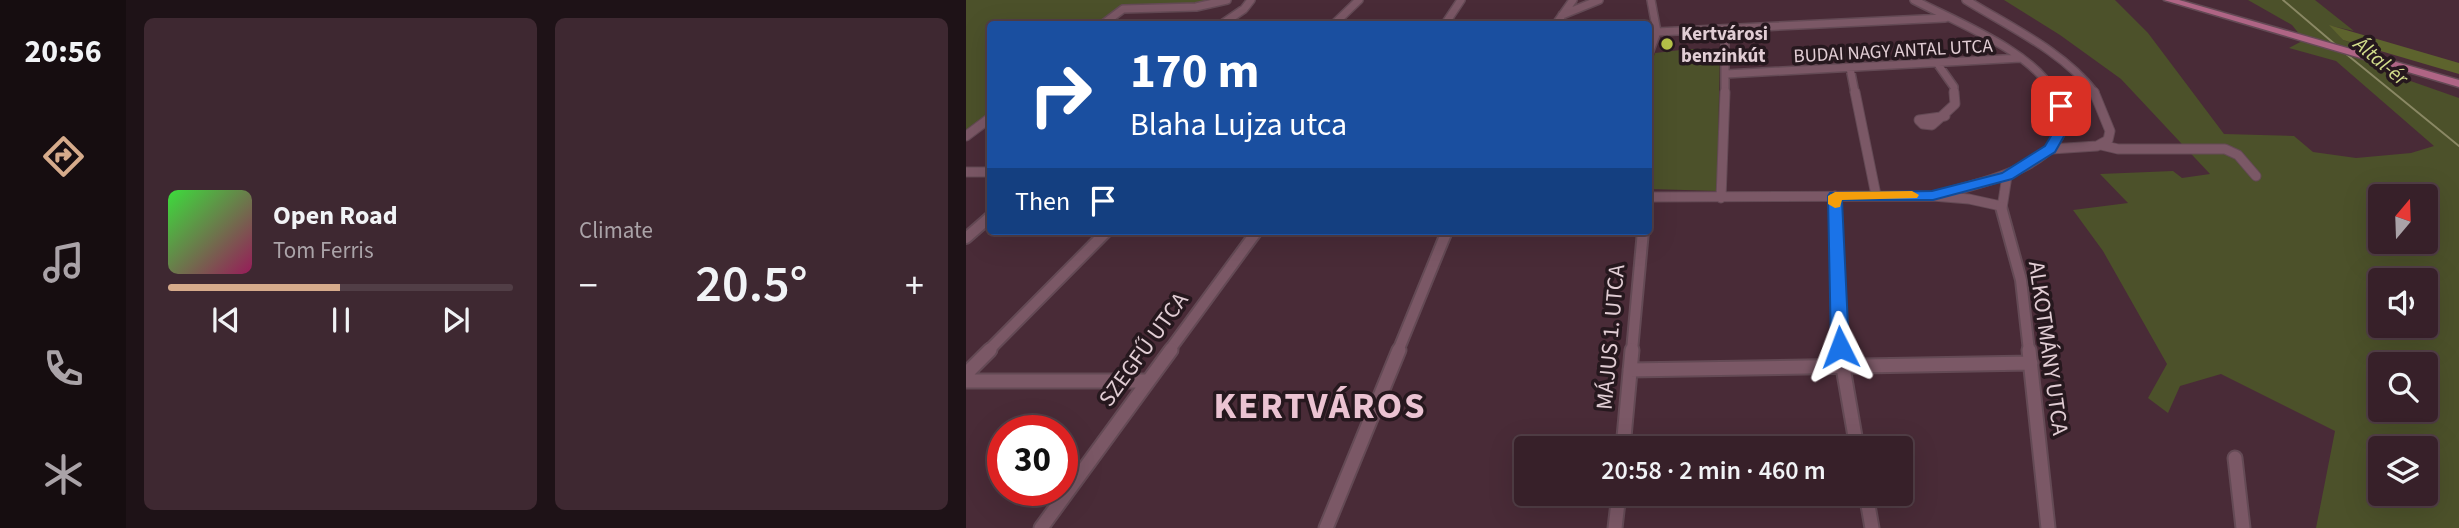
<!DOCTYPE html>
<meta charset="utf-8">
<style>
:root{--surface:#372029;--page:#3e2831;--text:#f1f3f6;--muted:#aaa3a8;--line:#513e46;--accent:#d6ab8b}
body{margin:0;font-family:"Source Sans 3",sans-serif;background:var(--page);color:var(--text);height:100vh;display:flex;flex-direction:column;font-size:26px;white-space:nowrap}
*{box-sizing:border-box;margin:0}
p{font-size:23px;color:var(--muted)}
.icon{flex:none;width:38px;height:38px;fill:none;stroke:currentColor;stroke-width:2;stroke-linecap:round;stroke-linejoin:round}
.map{position:relative;flex:1;overflow:hidden}
.drawer{display:flex;flex-direction:column;gap:18px;padding:18px;background:#1e1217;width:840px}
.drawer>*{flex:none}
.top-card{position:absolute;left:21px;top:21px;width:665px;height:214px;border-radius:7px;box-shadow:0 7px 28px #0002,0 0 0 2px var(--line);background:#1a4fa0;color:#fff;overflow:hidden}
.needle{width:46px;rotate:19deg}
.fabs{position:absolute;left:1402px;top:184px;display:grid;gap:14px}
.fabs a{display:grid;place-items:center;width:70px;height:70px;border-radius:7px;background:var(--surface);box-shadow:0 7px 28px #0002,0 0 0 2px var(--line);font-size:35px}
.speed{position:absolute;left:21px;top:415px;display:flex;gap:14px;font-size:35px;font-weight:700;text-align:center}
.speed>*{display:grid;place-content:center;width:91px;height:91px;border-radius:50%;background:var(--surface);box-shadow:0 7px 28px #0002,0 0 0 2px var(--line);line-height:1}
.speed .limit{border:10px solid #d22;background:#fff;color:#111}
.pin{position:absolute;display:grid;place-items:center;width:60px;height:60px;color:#fff;margin:-30px;border-radius:14px;box-shadow:0 4px 10px #0006}
.me{position:absolute;width:77px;margin:-38px;rotate:357deg;stroke-linejoin:round;filter:drop-shadow(0 0 5px #0008)}
.turn{display:flex;align-items:center;gap:24px;height:147px;padding:0 28px;font-size:32px}
.turn .icon{width:91px;height:91px;stroke-width:2.5}
.turn b{display:block;font-size:49px;line-height:60px}
.then{display:flex;align-items:center;height:66px;padding:0 28px;background:#0003;gap:14px;font-size:26px}
.big{font-size:52px;font-weight:600;line-height:1.1}
.drawer .widget{flex:1;display:flex;flex-direction:column;justify-content:center;gap:10px;min-width:0;padding:0 24px;border-radius:10px;background:var(--page)}
.song{display:flex;align-items:center;gap:21px}
.cover{width:84px;height:84px;border-radius:10px;background:linear-gradient(135deg,hsl(120 70% 55%),hsl(330 70% 35%))}
.played{height:7px;border-radius:4px;background:linear-gradient(90deg,var(--accent) 50%,var(--line) 50%)}
.keys{display:flex;justify-content:space-around;direction:ltr}
.heat{display:flex;justify-content:space-between;align-items:center;font-size:38px;direction:ltr}
.drawer .tiles{flex:1;display:grid;gap:18px;grid-template-columns:repeat(2,1fr)}
.trip{position:absolute;left:548px;top:436px;width:399px;height:70px;border-radius:7px;background:var(--surface);box-shadow:0 7px 28px #0002,0 0 0 2px var(--line);font-weight:600;line-height:70px;text-align:center}
main{display:flex;flex:1;min-height:0}
.menu{display:flex;flex-direction:column;width:126px;justify-content:space-around;align-items:center;background:#160d10;color:var(--muted)}
.menu .icon{width:49px;height:49px}
.menu .selected{color:var(--accent)}
.menu b{font-size:32px;color:var(--text)}
.map>svg:first-child{display:block}
.green{fill:#4c512a;fill-rule:evenodd}
.forest{fill:#5d632d}
.lines{fill:none;stroke-linecap:round;stroke-linejoin:round}
.stream{stroke:#8a8864;stroke-width:2}
.minor-far3-casing{stroke:#644a55;stroke-width:10}
.minor-far2-casing{stroke:#644a55;stroke-width:11}
.minor-far1-casing{stroke:#644a55;stroke-width:14}
.minor-casing{stroke:#644a55;stroke-width:17}
.highway-casing{stroke:#644a55;stroke-width:3}
.minor-far3{stroke:#7b5866;stroke-width:7}
.minor-far2{stroke:#7b5866;stroke-width:9}
.minor-far1{stroke:#7b5866;stroke-width:10}
.minor{stroke:#7b5866;stroke-width:13}
.highway{fill:#af6585;fill-rule:evenodd}
.route{fill:#1a73e8;stroke:#114b97;stroke-width:2}
.slow{fill:#f59e0b}
.poi-dot{fill:#b6c249;stroke:#26181e;stroke-width:2.5}
.labels{text-anchor:middle;stroke-width:7;stroke-linejoin:round;paint-order:stroke}
.far-poi-label{font-size:19px;font-weight:bold;fill:#e1cdd4;stroke:#26181e;text-anchor:start}
.far-street-label{font-size:19px;fill:#e1cdd4;stroke:#26181e}
.far-water-label{font-size:21px;font-style:italic;fill:#d3de8b;stroke:#26181e}
.street-label{font-size:23px;fill:#e1cdd4;stroke:#26181e}
.near-district-label{font-size:37px;font-weight:bold;letter-spacing:2px;fill:#ebc3d2;stroke:#26181e}
</style>
<main>
<nav class="menu">
<b>20:56</b>
<svg class="icon selected" aria-label="directions" viewBox="0 0 24 24"><path d="M12 3l9 9-9 9-9-9zM9 14v-3h6M13 9l2 2-2 2"/></svg>
<svg class="icon" aria-label="music" viewBox="0 0 24 24"><path d="M9 18V5l10-2v13"/><circle cx="6" cy="18" r="3"/><circle cx="16" cy="16" r="3"/></svg>
<svg class="icon" aria-label="phone" viewBox="0 0 24 24"><path d="M5 4h4l2 5-3 2q2 4 5 5l2-3 5 2v4C11 20 4 13 5 4z"/></svg>
<svg class="icon" aria-label="climate" viewBox="0 0 24 24"><path d="M12 3v18M4 7l16 10M4 17L20 7"/></svg>
</nav>
<section class="drawer">
<div class="tiles">
<div class="widget">
<div class="song"><i class="cover"></i><div><b>Open Road</b><p>Tom Ferris</p></div></div>
<div class="played"></div>
<div class="keys"><svg class="icon" aria-label="previous" viewBox="0 0 24 24"><path d="M18 5L8 12l10 7zM5 5v14"/></svg><svg class="icon" aria-label="pause" viewBox="0 0 24 24"><path d="M8 5v14M16 5v14"/></svg><svg class="icon" aria-label="next" viewBox="0 0 24 24"><path d="M6 5l10 7-10 7zM19 5v14"/></svg></div>
</div>
<div class="widget"><p>Climate</p>
<div class="heat"><a>−</a><b class="big">20.5°</b><a>+</a></div>
</div>
</div>
</section>
<div class="map">
<svg width="1493" height="528" viewBox="0 0 1493 528">
<rect width="100%" height="100%" fill="#492b37"/>
<!-- green -->
<path class="green" d="M0,0H256L228,5L159,7L137,24H24V113L0,131Z
M1038,0H1149L1182,33L1258,134L1328,136L1347,152L1390,158L1445,153L1468,146L1370,61L1323,48L1338,40L1326,25L1282,0H1349L1388,31L1365,26L1377,40L1412,51L1416,71L1493,98V528H1350L1369,431L1255,374L1214,386L1202,413L1182,398L1201,364L1137,251L1107,210L1162,203L1134,174L1207,171L1216,178L1244,174L1155,79L1094,35ZM1414,196H1460V242H1414ZM1414,280H1460V326H1414ZM1414,364H1460V410H1414ZM1414,448H1460V494H1414Z
M723,49H754L751,191L685,189L682,188L683,70L689,53Z"/>
<!-- forest -->
<path class="forest" d="M1363,25L1493,63V74L1377,40Z"/>
<g class="lines">
<!-- stream -->
<path class="stream" d="M1317,0L1371,46
M1379,53L1493,146"/>
<!-- minor-far3 casing -->
<g class="minor-far3-casing">
<path id="minor-far3" d="M948,0C990,22 1066,51 1088,93
M1000,0C1044,27 1098,52 1129,93
M596,15L633,0
M137,24L157,9L230,7L261,0
M256,24L278,9L285,0
M368,24L393,0
M479,24L495,0
M590,24L607,0
M759,29V93
M691,32L979,18
M682,56L691,32L685,0
M971,63L988,87V93
M884,68L889,93
M760,74L1055,58"/>
</g>
<!-- minor-far2 casing -->
<g class="minor-far2-casing">
<path id="minor-far2" d="M889,92L910,195
M975,117L966,125L957,124L953,120Z
M975,117L989,104L988,92
M975,117L979,116
M0,136L24,118
M1135,145L1152,149H1259L1272,155L1290,176
M1085,149L1131,146L1142,140L1144,131L1128,92
M0,172H24
M869,196V208
M967,196C1003,186 1100,168 1097,117C1096,109 1091,99 1088,92
M682,197L967,196L1003,199L1035,206
M755,198L759,92
M1036,208L1041,176"/>
</g>
<!-- minor-far1 casing -->
<g class="minor-far1-casing">
<path id="minor-far1" d="M869,207L874,351
M1035,207L1055,280L1063,351
M0,238L24,217
M22,351L141,231
M203,351L291,231
M432,351L481,231
M666,351L677,231"/>
</g>
<!-- minor casing -->
<g class="minor-casing">
<path id="minor" d="M874,350L891,448
M1063,350L1082,528
M664,370L1065,363
M0,374L24,350
M0,381H182
M657,448L666,350
M1269,458L1277,528
M900,494L906,528
M75,528L205,350
M360,528L433,350
M649,528L653,494"/>
</g>
<!-- highway casing -->
<g class="highway-casing">
<path id="highway" d="M1198,0H1213L1493,80V87Z"/>
</g>
<!-- minor-far3 -->
<use href="#minor-far3" class="minor-far3"/>
<!-- minor-far2 -->
<use href="#minor-far2" class="minor-far2"/>
<!-- minor-far1 -->
<use href="#minor-far1" class="minor-far1"/>
<!-- minor -->
<use href="#minor" class="minor"/>
<!-- highway -->
<use href="#highway" class="highway"/>
</g>
<!-- route -->
<path class="route" d="M1095,103L1101,106V131L1089,152L1046,179L967,200H876L883,347L880,352H867L865,347L862,196L864,193L966,191L1036,173L1079,146L1088,131L1089,106Z"/>
<!-- slow -->
<path class="slow" d="M946,191L953,195L951,198L876,200L874,207L869,208L862,204V196L869,192Z"/>
<!-- markers -->
<circle class="poi-dot" cx="701" cy="44" r="7"/>
<g class="labels">
<!-- far-poi labels -->
<g class="far-poi-label">
<text x="715" y="40">Kertvárosi<tspan x="715" dy="22">benzinkút</tspan></text>
</g>
<!-- far-street labels -->
<g class="far-street-label">
<text transform="translate(927 50) rotate(-3)" y="7">BUDAI NAGY ANTAL UTCA</text>
</g>
<!-- far-water labels -->
<g class="far-water-label">
<text transform="translate(1415 61) rotate(40)" y="7">Által-ér</text>
</g>
<!-- street labels -->
<g class="street-label">
<text transform="translate(644 337) rotate(-85)" y="8">MÁJUS 1. UTCA</text>
<text transform="translate(1083 348) rotate(82)" y="8">ALKOTMÁNY UTCA</text>
<text transform="translate(177 349) rotate(-54)" y="8">SZEGFŰ UTCA</text>
</g>
<!-- near-district labels -->
<g class="near-district-label">
<text x="354" y="418">KERTVÁROS</text>
</g>
</g>
</svg>
<div class="fabs">
<a><svg class="needle" viewBox="-14 -14 28 28"><path d="M0-13l5 13h-10z" fill="#e53935"/><path d="M0 13l5-13h-10z" fill="#aaa3a8"/></svg></a>
<a><svg class="icon" aria-label="sound" viewBox="0 0 24 24"><path d="M4 9h4l5-4v14l-5-4H4zM17 9q2 3 0 6"/></svg></a>
<a><svg class="icon" aria-label="search" viewBox="0 0 24 24"><circle cx="10" cy="10" r="6"/><path d="M15 15l6 6"/></svg></a>
<a><svg class="icon" aria-label="layers" viewBox="0 0 24 24"><path d="M12 4l9 5-9 5-9-5zM3 14l9 5 9-5"/></svg></a>
</div>
<div class="speed"><div class="limit">30</div></div>
<div class="pin" style="left:1095px;top:106px;background:#d93025"><svg class="icon" aria-label="arrive" viewBox="0 0 24 24"><path d="M6 21V4h12l-3 4 3 4H6"/></svg></div>
<svg class="me" style="left:874px;top:347px" viewBox="-20 -20 40 40"><path d="M0-17L14 15 0 8-14 15z" fill="#1a73e8" stroke="#fff" stroke-width="4"/></svg>
<div class="trip">20:58 · 2 min · 460 m</div>
<div class="top-card">
<div class="turn"><svg class="icon" aria-label="right" viewBox="0 0 24 24"><path d="M7 20v-9h11M14 6l5 5-5 5"/></svg><div><b>170 m</b>Blaha Lujza utca</div></div>
<div class="then">Then<svg class="icon" aria-label="arrive" viewBox="0 0 24 24"><path d="M6 21V4h12l-3 4 3 4H6"/></svg></div>
</div>
</div>
</main>
